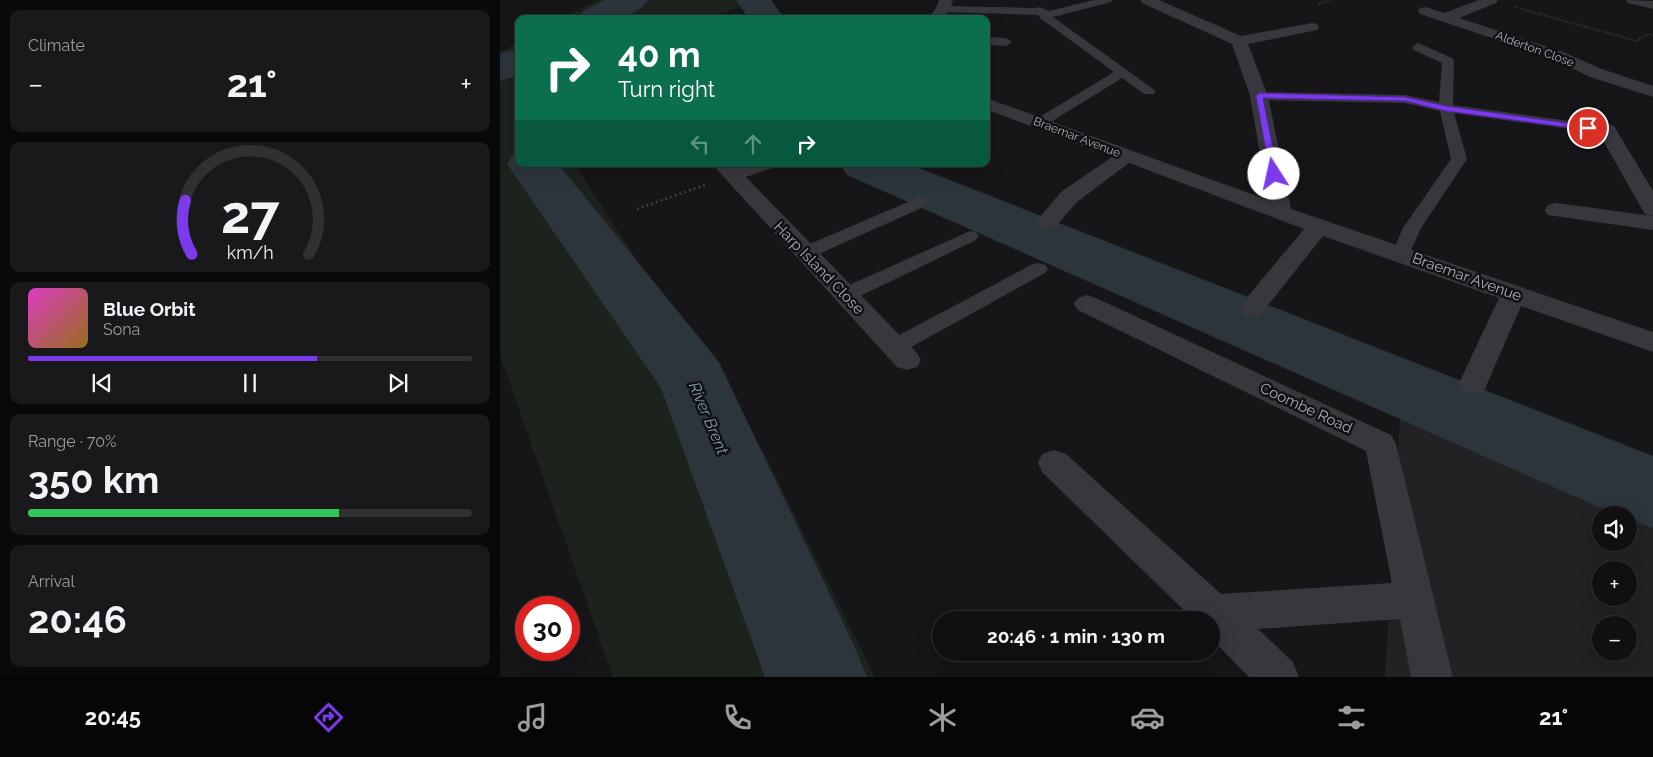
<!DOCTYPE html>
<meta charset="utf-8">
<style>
:root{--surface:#101012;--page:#19191b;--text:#f1f3f6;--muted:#9c9d9f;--line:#303032;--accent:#7c3aed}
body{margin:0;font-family:Raleway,sans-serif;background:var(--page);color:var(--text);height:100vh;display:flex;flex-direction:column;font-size:19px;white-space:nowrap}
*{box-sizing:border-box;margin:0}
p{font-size:16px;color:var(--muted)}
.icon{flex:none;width:28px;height:28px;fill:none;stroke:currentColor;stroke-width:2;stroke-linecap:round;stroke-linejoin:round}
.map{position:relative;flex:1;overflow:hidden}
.panel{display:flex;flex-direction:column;gap:10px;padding:10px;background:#09090a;width:500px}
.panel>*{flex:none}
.guide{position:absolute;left:15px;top:15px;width:475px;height:152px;border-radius:10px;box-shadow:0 5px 20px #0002,0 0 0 1px var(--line);background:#0b6e4f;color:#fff;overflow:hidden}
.buttons{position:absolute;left:1092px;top:506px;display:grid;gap:10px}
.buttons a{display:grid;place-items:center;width:45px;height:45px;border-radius:50%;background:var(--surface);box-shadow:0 5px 20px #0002,0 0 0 1px var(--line);font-size:25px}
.speed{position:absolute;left:15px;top:596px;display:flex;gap:10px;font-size:25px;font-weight:700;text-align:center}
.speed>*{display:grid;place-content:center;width:65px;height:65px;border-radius:50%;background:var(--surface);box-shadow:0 5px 20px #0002,0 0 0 1px var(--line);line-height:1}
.speed .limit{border:8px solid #d22;background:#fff;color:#111}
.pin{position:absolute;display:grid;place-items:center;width:42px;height:42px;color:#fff;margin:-21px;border:2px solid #fff;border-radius:50%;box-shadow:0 1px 5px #0007}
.me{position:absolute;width:55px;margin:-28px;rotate:350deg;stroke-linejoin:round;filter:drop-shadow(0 0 4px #0008)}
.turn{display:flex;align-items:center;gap:18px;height:105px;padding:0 20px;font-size:22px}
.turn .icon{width:65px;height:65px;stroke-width:2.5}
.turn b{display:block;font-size:35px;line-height:42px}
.lanes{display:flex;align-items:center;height:48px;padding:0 20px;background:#0003;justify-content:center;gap:25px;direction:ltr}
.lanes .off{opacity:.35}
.big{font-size:38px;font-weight:700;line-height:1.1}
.panel .card{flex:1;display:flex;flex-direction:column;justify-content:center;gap:8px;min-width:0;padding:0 18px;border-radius:10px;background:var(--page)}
.panel .dial{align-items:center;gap:0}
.dial svg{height:130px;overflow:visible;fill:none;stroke:var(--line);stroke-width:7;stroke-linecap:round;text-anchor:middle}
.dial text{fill:var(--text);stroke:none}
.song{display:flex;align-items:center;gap:15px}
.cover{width:60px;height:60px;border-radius:8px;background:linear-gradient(135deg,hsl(310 70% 55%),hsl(40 70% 35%))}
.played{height:5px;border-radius:2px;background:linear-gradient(90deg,var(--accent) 65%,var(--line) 65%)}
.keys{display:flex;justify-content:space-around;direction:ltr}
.heat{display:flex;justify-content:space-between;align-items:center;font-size:28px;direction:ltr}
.charge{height:8px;border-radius:4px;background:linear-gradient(90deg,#34c759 70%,var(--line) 0)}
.trip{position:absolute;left:432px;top:611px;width:288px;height:50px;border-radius:25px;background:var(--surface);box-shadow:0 5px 20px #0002,0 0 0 1px var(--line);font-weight:700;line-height:50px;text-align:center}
.tabs{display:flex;height:80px;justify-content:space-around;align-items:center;background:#060607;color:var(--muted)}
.tabs .icon{width:35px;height:35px}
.tabs .selected{color:var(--accent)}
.tabs b{font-size:22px;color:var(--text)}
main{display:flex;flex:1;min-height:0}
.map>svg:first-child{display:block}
.built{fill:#222225;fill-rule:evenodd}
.green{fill:#1c231d}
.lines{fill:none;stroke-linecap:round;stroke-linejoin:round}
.river{fill:#2c353c;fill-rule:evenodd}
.path-far1{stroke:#3d3f44;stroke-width:2;stroke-dasharray:1 2;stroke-linecap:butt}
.path{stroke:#3d3f44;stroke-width:2.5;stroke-dasharray:2 3;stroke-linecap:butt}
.lane{fill:#37383d;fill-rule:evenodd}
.street{fill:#37383d;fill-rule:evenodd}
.route{fill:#7c3aed;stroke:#51269a}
.labels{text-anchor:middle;stroke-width:5;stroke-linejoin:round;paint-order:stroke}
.far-street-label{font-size:12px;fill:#a8adb8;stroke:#111113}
.street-label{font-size:15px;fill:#a8adb8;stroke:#111113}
.water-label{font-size:16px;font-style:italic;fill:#7f9bb3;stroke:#111113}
</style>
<main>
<section class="panel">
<div class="card"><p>Climate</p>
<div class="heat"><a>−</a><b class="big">21°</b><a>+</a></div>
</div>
<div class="card dial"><svg viewBox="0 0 100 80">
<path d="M14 69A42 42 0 1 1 86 69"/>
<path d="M14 69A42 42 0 0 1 10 36" stroke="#7c3aed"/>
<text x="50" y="56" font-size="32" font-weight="700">27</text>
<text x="50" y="72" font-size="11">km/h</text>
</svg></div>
<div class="card">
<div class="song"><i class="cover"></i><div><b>Blue Orbit</b><p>Sona</p></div></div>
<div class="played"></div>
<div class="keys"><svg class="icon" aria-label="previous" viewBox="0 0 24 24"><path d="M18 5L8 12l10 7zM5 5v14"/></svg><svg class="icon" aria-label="pause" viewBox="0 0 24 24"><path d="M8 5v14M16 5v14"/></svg><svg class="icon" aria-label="next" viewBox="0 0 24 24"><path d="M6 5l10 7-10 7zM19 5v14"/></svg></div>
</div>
<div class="card"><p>Range · 70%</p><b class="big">350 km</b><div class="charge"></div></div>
<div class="card"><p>Arrival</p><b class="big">20:46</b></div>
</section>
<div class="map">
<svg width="1153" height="677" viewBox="0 0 1153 677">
<rect width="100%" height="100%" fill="#161618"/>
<!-- built -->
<path class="built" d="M902,383L1153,486V677H885ZM1101,515H1129V542H1101ZM1101,570H1129V598H1101ZM1101,625H1129V652H1101Z"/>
<!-- green -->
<path class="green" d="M96,0H262L203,19H61Z
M19,42V164H74L264,453L375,677H113L0,355V52Z"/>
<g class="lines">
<!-- river -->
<path class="river" d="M105,0H148C131,24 104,19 78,19L83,11Z
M236,0H271L285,19H249Z
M19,48V75L0,81V54Z
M19,152V164H58L219,362L352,641L367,677H265L161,388L7,164L14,153Z
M340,164H409L1153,456V528L1129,520V515H1117L347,175Z"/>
<!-- path-far1 -->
<path class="path-far1" d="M819,4L831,0
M1015,7L1136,41L1149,34L1153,35"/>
<!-- path -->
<path class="path" d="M137,209L205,185"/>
<!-- lane -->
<path class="lane" d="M594,0H612L611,2L553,17L656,91L654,94H644L622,78L546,125H536L534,122L536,119L614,72L540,18L538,15L443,12L438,9L443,6L536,8L540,7L549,11Z
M486,37L506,38L512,42L506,46L486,45Z
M918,43L952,58L954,61L953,105L1107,126L1112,127L1114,130L1112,133L1107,134L954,113L967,159L921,228L908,257L901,259L894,257L892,253L903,228L951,159L940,111L905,103L759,100L752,96L759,92L905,95L939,102L942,63L914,50L912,47Z
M422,196L428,197L430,201L428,205L312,257L305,259L298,257L296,253L298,249Z
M470,231L476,232L479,236L476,240L352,300L345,301L338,300L335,295L338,290Z
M538,263L545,265L548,269L545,273L402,352L394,355L386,352L383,347L386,342L531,265Z"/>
<!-- street -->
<path class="street" d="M439,0H453L450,9L443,19H428L436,8Z
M640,0H659L741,36L812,23L817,24L819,27L817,30L748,44L768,96L791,209L1153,332V352L1021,306L984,391L974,394L964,391L959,383L999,298L823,236L761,314L752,317L743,314L739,308L743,302L804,229L629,163L577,202L555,227L547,229L539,227L536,222L561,192L612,157L486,109V98L768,200L750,96L732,44L642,3Z
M979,0H998L996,3L959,18L1063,52L1102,69L1153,86V97L1090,77L1051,58L920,14L918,11L920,8L925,7L945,13Z
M1126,0L1153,1V9L1128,3Z
M1107,124L1114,126L1153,191V216L1145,214L1142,209L1097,130L1100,126Z
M212,164H233L236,167L245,164H275L272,168L246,177L417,353L421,360L417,367L407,370L397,367Z
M1056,203L1153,216V230L1048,215L1045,210L1048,205Z
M587,295L596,298L891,435L896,444L953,677H911L900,619L758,629L793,662L799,677H749L711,638V620H694L542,472L538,463L542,454L554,450L566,454L721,594L892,583L866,451L578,310L574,304L578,298Z"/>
</g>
<!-- route -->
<path class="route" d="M759,93L905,97L946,106L1088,126L1092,128L1088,130L946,111L905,101L763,98L778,174L774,176L770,174L756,96Z"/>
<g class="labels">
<!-- far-street labels -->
<g class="far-street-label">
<text transform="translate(1035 49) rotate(20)" y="4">Alderton Close</text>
<text transform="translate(577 137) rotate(21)" y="4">Braemar Avenue</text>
</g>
<!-- street labels -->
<g class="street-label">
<text transform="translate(319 268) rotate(46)" y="5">Harp Island Close</text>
<text transform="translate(967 277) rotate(20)" y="5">Braemar Avenue</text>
<text transform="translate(806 408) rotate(25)" y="5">Coombe Road</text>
</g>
<!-- water labels -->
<g class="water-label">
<text transform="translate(209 418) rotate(67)" y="6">River Brent</text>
</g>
</g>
</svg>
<div class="buttons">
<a><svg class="icon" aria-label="sound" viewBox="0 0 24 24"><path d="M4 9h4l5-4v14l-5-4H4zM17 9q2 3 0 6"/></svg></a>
<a>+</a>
<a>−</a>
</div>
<div class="speed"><div class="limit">30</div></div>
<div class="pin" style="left:1088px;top:128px;background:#d93025"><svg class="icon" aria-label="arrive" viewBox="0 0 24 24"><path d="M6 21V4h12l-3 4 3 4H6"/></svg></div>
<svg class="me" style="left:774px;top:174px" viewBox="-20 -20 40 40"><circle r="19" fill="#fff"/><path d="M0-13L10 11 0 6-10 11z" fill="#7c3aed"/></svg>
<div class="trip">20:46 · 1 min · 130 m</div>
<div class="guide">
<div class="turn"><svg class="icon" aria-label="right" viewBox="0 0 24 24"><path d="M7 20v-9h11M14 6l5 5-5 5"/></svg><div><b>40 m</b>Turn right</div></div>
<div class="lanes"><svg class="icon off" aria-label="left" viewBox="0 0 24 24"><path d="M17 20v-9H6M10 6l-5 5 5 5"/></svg><svg class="icon off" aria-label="ahead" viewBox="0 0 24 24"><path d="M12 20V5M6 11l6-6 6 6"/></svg><svg class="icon" aria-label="right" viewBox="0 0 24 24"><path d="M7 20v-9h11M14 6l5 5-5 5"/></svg></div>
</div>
</div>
</main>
<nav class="tabs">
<b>20:45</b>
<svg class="icon selected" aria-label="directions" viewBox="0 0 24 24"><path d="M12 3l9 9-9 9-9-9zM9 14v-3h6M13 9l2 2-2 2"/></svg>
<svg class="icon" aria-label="music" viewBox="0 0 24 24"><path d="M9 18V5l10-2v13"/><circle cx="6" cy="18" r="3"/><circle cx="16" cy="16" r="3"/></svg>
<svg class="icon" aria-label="phone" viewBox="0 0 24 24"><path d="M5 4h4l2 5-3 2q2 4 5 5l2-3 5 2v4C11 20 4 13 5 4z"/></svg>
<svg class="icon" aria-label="climate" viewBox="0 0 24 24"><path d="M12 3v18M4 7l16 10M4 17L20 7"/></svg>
<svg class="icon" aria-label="car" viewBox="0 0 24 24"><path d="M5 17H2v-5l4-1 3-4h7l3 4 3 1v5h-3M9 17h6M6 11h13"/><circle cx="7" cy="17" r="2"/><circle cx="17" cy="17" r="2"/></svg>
<svg class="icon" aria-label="filters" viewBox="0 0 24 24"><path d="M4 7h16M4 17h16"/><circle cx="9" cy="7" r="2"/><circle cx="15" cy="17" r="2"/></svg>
<b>21°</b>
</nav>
